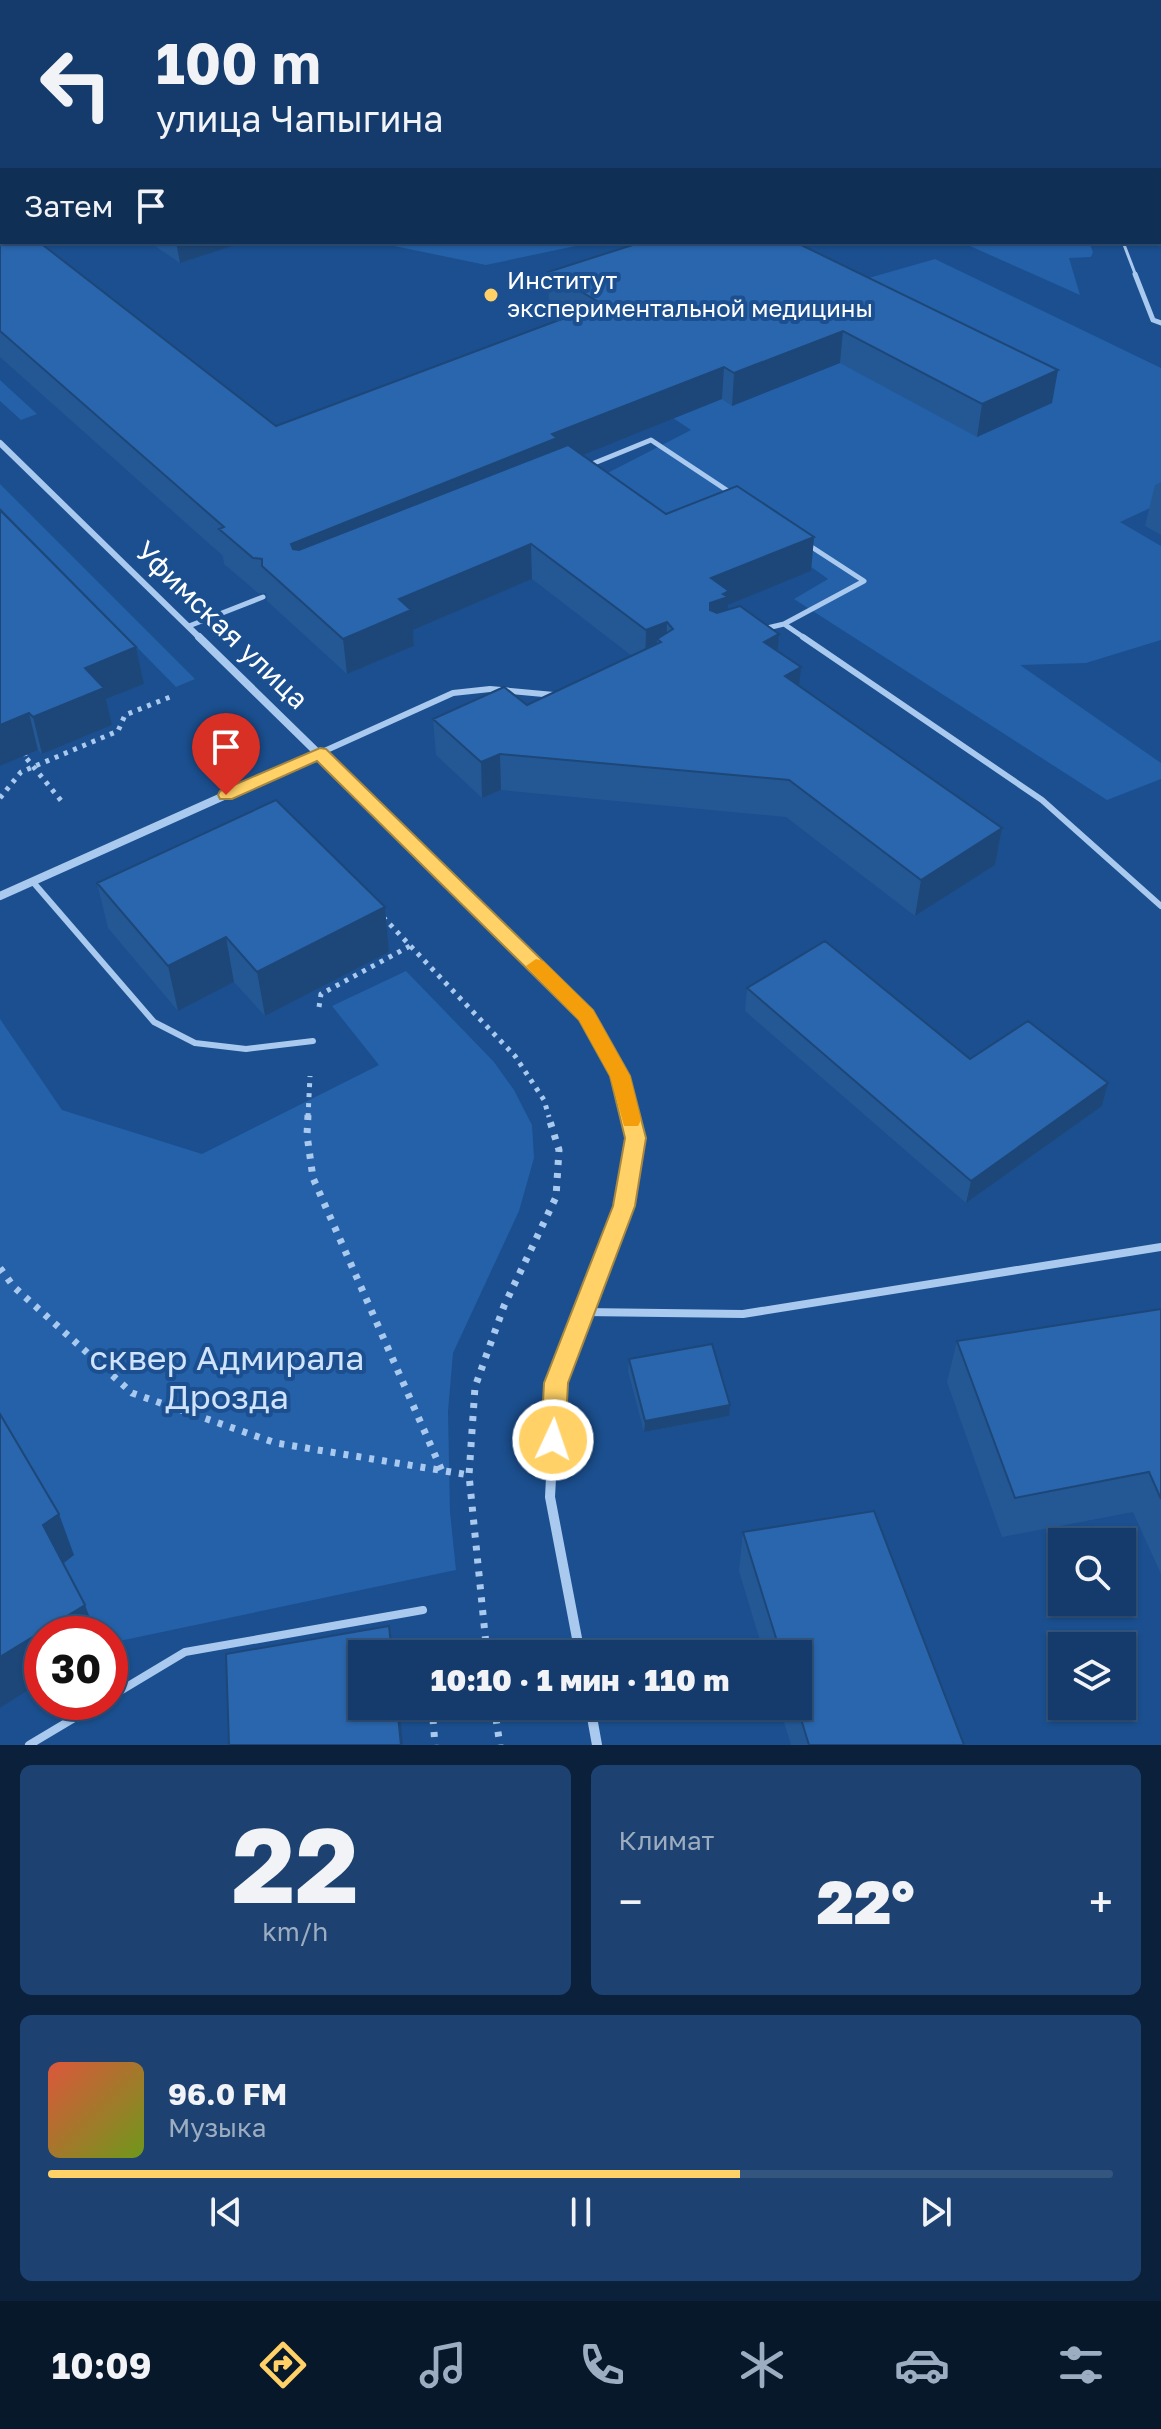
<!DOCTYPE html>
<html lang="ru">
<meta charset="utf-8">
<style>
:root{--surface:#143b6b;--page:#1d4271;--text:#f1f3f6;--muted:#9dadc1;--line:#33557e;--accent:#ffd166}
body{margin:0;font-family:"Golos Text",sans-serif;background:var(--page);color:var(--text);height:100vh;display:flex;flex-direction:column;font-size:30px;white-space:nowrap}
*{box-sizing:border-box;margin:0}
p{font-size:26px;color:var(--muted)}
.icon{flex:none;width:44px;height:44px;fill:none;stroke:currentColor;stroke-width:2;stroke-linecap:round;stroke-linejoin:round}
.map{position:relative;height:1745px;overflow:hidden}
.drawer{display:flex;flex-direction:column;gap:20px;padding:20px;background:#0b203b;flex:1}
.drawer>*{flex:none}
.hud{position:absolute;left:0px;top:0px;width:1162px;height:244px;box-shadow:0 2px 6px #0004,0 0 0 2px var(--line);background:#143b6b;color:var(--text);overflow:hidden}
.controls{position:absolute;left:1048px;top:1528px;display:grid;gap:16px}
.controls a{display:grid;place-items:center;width:88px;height:88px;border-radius:0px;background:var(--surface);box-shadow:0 2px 6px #0004,0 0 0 2px var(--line);font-size:40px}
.speed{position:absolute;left:24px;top:1616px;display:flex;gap:16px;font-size:40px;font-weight:700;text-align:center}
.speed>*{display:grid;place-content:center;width:104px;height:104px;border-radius:50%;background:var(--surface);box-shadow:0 2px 6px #0004,0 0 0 2px var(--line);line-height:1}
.speed .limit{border:12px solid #d22;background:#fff;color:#111}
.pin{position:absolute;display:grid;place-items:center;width:68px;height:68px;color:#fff;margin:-82px -34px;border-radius:50% 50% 50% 0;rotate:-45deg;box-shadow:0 0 8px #0007}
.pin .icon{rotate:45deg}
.me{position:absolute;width:88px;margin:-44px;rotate:3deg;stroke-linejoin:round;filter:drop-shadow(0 0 6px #0008)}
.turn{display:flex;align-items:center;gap:28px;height:168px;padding:0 24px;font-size:36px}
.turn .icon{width:104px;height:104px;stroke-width:2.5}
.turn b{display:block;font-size:56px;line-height:68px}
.then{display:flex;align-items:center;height:76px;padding:0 24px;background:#0003;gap:16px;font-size:30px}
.big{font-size:60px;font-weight:800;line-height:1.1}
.drawer .tile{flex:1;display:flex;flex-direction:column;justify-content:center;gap:12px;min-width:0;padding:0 28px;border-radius:12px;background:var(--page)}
.drawer .dial{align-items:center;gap:0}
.dial b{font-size:104px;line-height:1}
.song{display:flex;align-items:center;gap:24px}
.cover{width:96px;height:96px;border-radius:12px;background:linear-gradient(135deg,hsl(10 70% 55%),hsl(80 70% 35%))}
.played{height:8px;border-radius:4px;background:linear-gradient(90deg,var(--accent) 65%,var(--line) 65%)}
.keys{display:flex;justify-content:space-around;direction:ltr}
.heat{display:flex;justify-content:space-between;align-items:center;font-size:44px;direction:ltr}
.drawer .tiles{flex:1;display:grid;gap:20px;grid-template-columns:1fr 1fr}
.tile:last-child{grid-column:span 2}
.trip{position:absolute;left:348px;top:1640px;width:464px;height:80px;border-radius:0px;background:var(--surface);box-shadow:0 2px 6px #0004,0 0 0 2px var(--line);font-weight:800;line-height:80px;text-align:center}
.dock{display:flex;height:128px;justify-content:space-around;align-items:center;background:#08182b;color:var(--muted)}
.dock .icon{width:56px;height:56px}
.dock .selected{color:var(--accent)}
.dock b{font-size:36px;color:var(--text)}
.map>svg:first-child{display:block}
.green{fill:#2461a8}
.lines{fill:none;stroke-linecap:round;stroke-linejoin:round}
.path-far1{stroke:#a9c9ee;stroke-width:5;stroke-dasharray:4 6;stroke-linecap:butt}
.path{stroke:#a9c9ee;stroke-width:7;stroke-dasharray:5 8;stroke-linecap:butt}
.service-far3{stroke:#a9c9ee;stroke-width:3}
.service-far2{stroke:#a9c9ee;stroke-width:5}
.service-far1{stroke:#a9c9ee;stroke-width:6}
.service{stroke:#a9c9ee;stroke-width:8}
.minor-far2{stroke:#a9c9ee;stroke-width:6}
.minor-far1{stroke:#a9c9ee;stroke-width:8}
.minor{stroke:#a9c9ee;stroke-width:10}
.wall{fill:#245895}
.shaded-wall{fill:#1d4779}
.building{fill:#2a66ad;stroke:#1d4779;stroke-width:2}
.route{fill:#ffd166;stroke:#a68842;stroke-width:2}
.slow{fill:#f59e0b}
.poi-dot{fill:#ffd166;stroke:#1b4f8f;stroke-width:3}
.labels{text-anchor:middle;stroke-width:8;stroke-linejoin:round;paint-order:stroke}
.far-poi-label{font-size:24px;fill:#fff;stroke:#1b4f8f;text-anchor:start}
.street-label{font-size:28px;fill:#fff;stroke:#1b4f8f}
.near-park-label{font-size:34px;fill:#cfe3fa;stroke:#1b4f8f}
</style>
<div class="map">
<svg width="1161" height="1745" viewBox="0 0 1161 1745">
<rect width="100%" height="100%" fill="#1b4f8f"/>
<!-- green -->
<path class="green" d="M0,0H487L490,2H2Z
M375,242H594L486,265Z
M961,242H1089L1093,252L1091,257L1069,258L1080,295Z
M935,259L1161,368V503L1120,522L1161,546V640L1086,663L1020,665L1161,763V779L1107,800L794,599L828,579L729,508L661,540L594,480L691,430L585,359Z
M0,380L37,414L21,420L0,401Z
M0,484L195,679L176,687L0,508Z
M406,971L494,1062L514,1090L532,1125L534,1158L519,1211L453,1353L448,1412L450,1512L456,1570L110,1643V1634H95L0,1427V1019L62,1110L202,1154L379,1065L332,1006Z"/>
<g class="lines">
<!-- path-far1 -->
<path class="path-far1" d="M27,753L23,754L63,803
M0,798L21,772L118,731L125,715L170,697
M383,917L515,1056L544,1100L549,1117
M319,1007L321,994L410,946
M308,1117L310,1076"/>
<!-- path -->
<path class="path" d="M308,1115L307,1135L313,1178L442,1471
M0,1268L14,1287L132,1393L276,1443L469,1475
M487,1654L469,1475L475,1387L504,1306L556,1197L559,1150L548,1115
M432,1706L435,1745
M494,1706L500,1745"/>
<!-- service-far3 -->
<path class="service-far3" d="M1123,242L1136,276"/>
<!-- service-far2 -->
<path class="service-far2" d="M1135,274L1153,320L1161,323
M587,466L651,440L731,493
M784,624L864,581L807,544
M189,626L263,597
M763,629L784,624L806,639"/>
<!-- service-far1 -->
<path class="service-far1" d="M803,637L1042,800L1161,906
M320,753L453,693L490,689L554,695
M33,882L154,1022L195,1043L246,1049L313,1041"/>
<!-- service -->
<path class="service" d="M583,1312L743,1314L1161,1247
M110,1697L185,1652L423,1610
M29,1745L101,1702"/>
<!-- minor-far2 -->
<path class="minor-far2" d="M0,443L201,639"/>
<!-- minor-far1 -->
<path class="minor-far1" d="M199,637L586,1015L620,1076L631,1117
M0,896L320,753"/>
<!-- minor -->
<path class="minor" d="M580,1654L550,1497L556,1383L624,1206L636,1138L630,1115
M590,1706L597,1745"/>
</g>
<!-- wall -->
<path class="wall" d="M0,0L2,2V141L0,140Z
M524,0H881L883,2H527Z
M1069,0H1161V202L1160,2H1070Z
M0,212L276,426L570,316L549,303L548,272L642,242L1052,403L977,437L840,363L732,406L722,399L582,455L666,514L814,537L811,571L728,605V610L779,634L777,651L799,686L1002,828L995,865L915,916L786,817L501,790L482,798L436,755L433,719L527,705L632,656L532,579L413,630L414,646L347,674L267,601L266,593H258L224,564L223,556L0,357Z
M149,242H245L180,263Z
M1161,482V535L1145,526L1155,485Z
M0,510L136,647L144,684L106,699L112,725L42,754L38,750L0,766Z
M97,883L385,907L389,952L265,1016L234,982L178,1011L108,928Z
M747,988L970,1059L1108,1083L1102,1106L966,1203L745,1011Z
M1161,1309V1574L1133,1512L1002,1537L947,1382L957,1341Z
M629,1359L729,1416L644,1432L628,1371Z
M743,1532L964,1745H791L779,1706H798V1654H764L739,1571Z"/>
<!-- shaded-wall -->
<path class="shaded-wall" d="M176,242H245L180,263Z
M843,331L840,363L732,406L734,373Z
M724,367L722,399L558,465L296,578L291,544L552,434Z
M1058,370L1052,403L977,437L982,404Z
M814,537L811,571L728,605L727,626L708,638L711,578Z
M531,544L532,579L413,630L414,646L347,674L343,639L399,599Z
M667,622L666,657L661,642L657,639L656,661L645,666L646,630Z
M779,634L776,670L764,642Z
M136,647L144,684L106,699L112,725L42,754L33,717L85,668Z
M801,667L797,703L785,676Z
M29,713L38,750L0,766V725Z
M500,754L501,790L482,798L481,762Z
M1002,828L995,865L915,916L921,880Z
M385,907L389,952L265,1016L257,972Z
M226,937L234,982L178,1011L168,966Z
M1108,1083L1102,1106L966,1203L971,1181Z
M730,1405L729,1416L644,1432L645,1421Z
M59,1514L74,1555L60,1566L43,1525Z
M85,1605L96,1634H42V1681L0,1708V1657Z
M397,1706H399L403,1745H401Z"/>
<!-- building -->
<path class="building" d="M0,0H190L194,2H2V116L0,114Z
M561,0H881L883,2H564Z
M1089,0H1161V149L1160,2H1090Z
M0,212L2,213V242H39L276,426L602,304L548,272L642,242H795L1058,370L982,404L843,331L734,373L724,367L552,434L557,438L291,544L293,549L299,550L568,445L666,514L737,486L814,537L711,578L729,591L723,594L728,597L710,603V610L717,613L740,606L779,634L764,642L801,667L785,676L1002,828L921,880L789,780L500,754L481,762L433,719L504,687L527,705L661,642L657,639L673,629L667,622L646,630L531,544L399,599L411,610L343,639L262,566V559L253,558L219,529L224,527L0,331Z
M0,510L136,647L85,668L104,688L33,717L29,713L0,725Z
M276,800L385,907L257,972L226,937L168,966L97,883Z
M825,941L970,1059L1028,1021L1108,1083L971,1181L747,988Z
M1161,1309V1499L1149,1472L1015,1498L957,1341Z
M712,1344L730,1405L645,1421L629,1359Z
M0,1414L59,1514L43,1525L85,1605L0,1657Z
M874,1511L964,1745H809L797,1706H798V1654H781L743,1532Z
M389,1626L392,1654H362V1706H397L401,1745H229L226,1654Z"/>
<!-- route -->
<path class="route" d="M320,748L326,749L593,1010L630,1076L646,1138L635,1206L568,1383L565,1440L562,1448L553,1451L544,1448L541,1440L544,1383L613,1206L625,1138L610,1076L579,1020L317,761L232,799H220L218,795L220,791Z"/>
<!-- slow -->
<path class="slow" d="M536,959L543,961L593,1010L630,1076L641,1120L638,1126H624L610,1076L579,1020L526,966Z"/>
<!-- markers -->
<circle class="poi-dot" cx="491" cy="295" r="8"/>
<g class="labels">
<!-- far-poi labels -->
<g class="far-poi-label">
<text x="507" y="289">Институт<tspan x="507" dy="28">экспериментальной медицины</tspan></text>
</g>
<!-- street labels -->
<g class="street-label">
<text transform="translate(222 625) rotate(44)" y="10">Уфимская улица</text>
</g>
<!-- near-park labels -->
<g class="near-park-label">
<text x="227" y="1370">сквер Адмирала<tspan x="227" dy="39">Дрозда</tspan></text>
</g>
</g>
</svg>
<div class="controls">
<a><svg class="icon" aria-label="search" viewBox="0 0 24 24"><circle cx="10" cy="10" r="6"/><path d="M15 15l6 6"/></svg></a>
<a><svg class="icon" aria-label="layers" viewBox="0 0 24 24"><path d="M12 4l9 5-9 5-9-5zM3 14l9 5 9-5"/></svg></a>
</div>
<div class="speed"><div class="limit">30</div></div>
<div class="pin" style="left:226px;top:795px;background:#d93025"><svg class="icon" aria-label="arrive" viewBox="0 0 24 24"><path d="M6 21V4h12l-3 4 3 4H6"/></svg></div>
<svg class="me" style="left:553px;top:1440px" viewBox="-20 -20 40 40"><circle r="17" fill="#ffd166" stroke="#fff" stroke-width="3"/><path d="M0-11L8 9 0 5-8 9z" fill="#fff"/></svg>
<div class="trip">10:10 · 1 мин · 110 m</div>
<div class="hud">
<div class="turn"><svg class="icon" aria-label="left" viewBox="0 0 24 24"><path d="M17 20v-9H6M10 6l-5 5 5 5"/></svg><div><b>100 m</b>улица Чапыгина</div></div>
<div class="then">Затем<svg class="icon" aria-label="arrive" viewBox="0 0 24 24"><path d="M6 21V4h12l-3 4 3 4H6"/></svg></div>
</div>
</div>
<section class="drawer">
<div class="tiles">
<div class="tile dial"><b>22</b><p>km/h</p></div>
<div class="tile"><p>Климат</p>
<div class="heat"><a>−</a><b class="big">22°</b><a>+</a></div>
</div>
<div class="tile">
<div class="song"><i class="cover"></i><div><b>96.0 FM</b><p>Музыка</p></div></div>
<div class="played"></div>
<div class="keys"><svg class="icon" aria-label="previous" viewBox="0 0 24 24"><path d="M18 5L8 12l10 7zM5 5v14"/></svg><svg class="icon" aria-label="pause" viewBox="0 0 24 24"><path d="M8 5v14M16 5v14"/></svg><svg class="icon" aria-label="next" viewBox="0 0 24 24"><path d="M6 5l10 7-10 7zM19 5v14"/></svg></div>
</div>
</div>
</section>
<nav class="dock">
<b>10:09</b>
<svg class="icon selected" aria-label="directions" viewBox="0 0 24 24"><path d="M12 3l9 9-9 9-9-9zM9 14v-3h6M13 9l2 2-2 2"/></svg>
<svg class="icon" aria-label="music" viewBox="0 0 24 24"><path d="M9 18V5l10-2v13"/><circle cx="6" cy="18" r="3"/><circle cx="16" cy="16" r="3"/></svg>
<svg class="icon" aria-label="phone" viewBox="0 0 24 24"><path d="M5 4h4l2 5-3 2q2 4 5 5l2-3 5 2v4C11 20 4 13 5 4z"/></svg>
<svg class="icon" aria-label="climate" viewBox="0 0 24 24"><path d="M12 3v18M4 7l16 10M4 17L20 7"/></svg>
<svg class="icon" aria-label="car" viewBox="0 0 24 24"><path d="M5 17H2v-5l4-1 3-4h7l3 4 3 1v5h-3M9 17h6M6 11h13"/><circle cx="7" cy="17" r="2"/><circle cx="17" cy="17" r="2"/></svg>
<svg class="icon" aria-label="filters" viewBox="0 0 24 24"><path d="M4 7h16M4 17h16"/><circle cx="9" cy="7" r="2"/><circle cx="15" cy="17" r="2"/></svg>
</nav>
